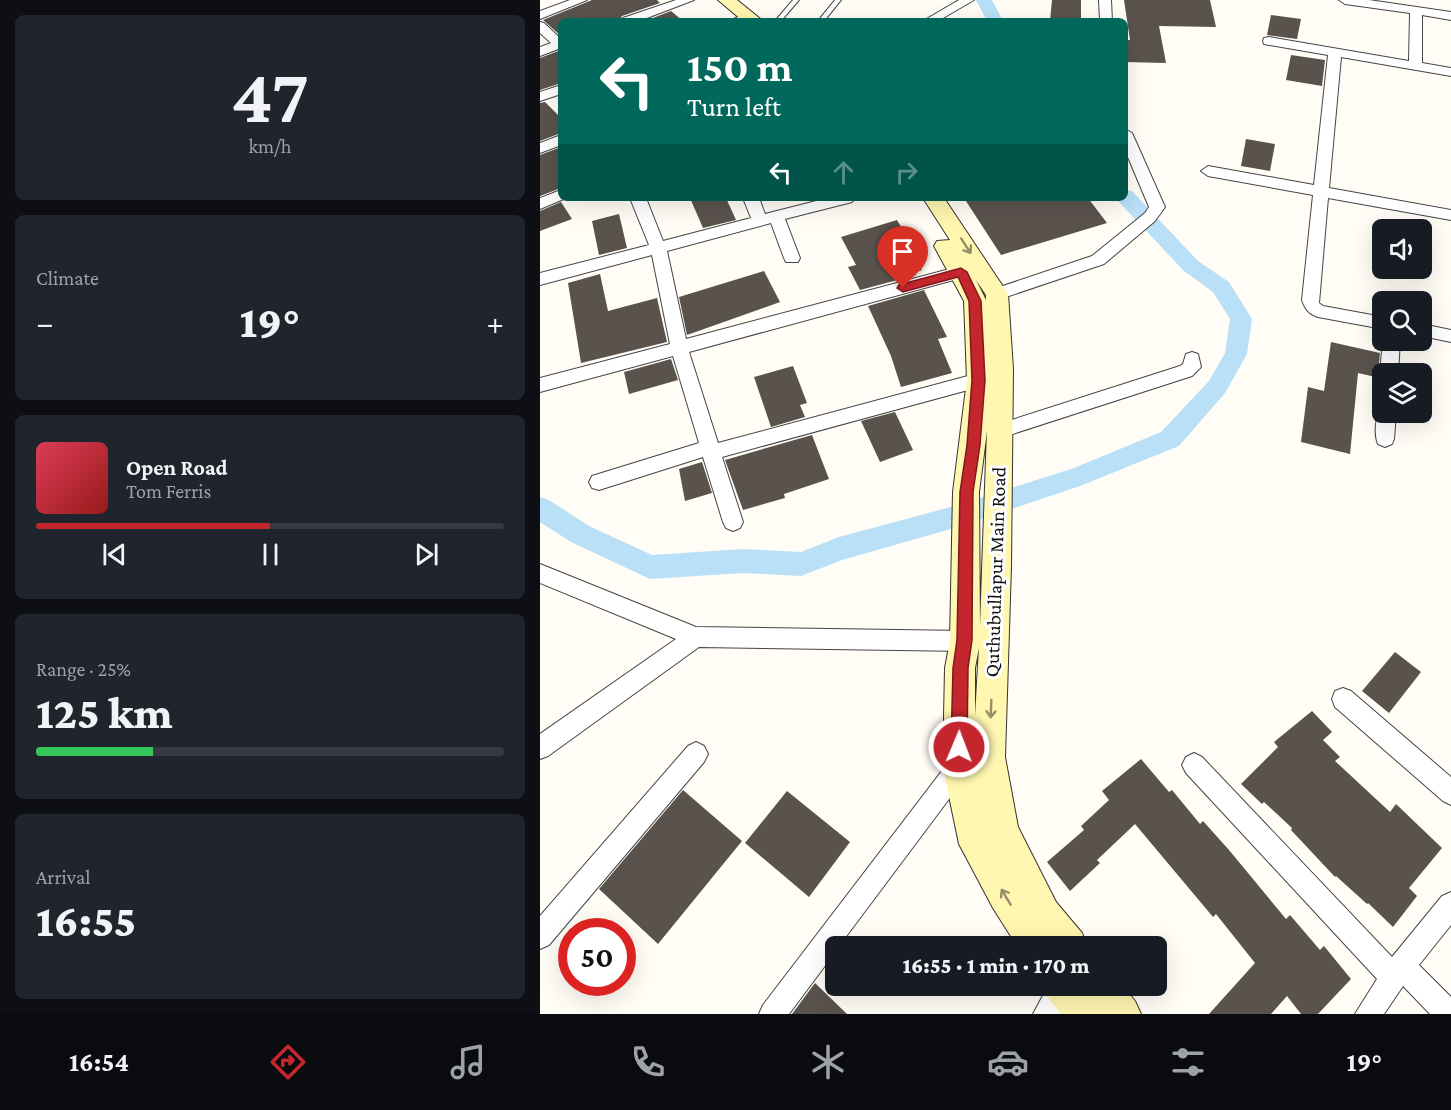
<!DOCTYPE html>
<meta charset="utf-8">
<style>
:root{--surface:#171b24;--page:#20242c;--text:#f1f3f6;--muted:#9ea1a6;--line:#363941;--accent:#c4262e}
body{margin:0;font-family:"Crimson Pro",serif;background:var(--page);color:var(--text);height:100vh;display:flex;flex-direction:column;font-size:22px;white-space:nowrap}
*{box-sizing:border-box;margin:0}
p{font-size:20px;color:var(--muted)}
.icon{flex:none;width:33px;height:33px;fill:none;stroke:currentColor;stroke-width:2;stroke-linecap:round;stroke-linejoin:round}
.map{position:relative;flex:1;overflow:hidden}
.drawer{display:flex;flex-direction:column;gap:15px;padding:15px;background:#0d0f14;width:540px}
.drawer>*{flex:none}
.banner{position:absolute;left:18px;top:18px;width:570px;height:183px;border-radius:9px;box-shadow:0 6px 24px #0002;background:#00695c;color:#fff;overflow:hidden}
.controls{position:absolute;left:832px;top:219px;display:grid;gap:12px}
.controls a{display:grid;place-items:center;width:60px;height:60px;border-radius:9px;background:var(--surface);box-shadow:0 6px 24px #0002;font-size:30px}
.speed{position:absolute;left:18px;top:918px;display:flex;gap:12px;font-size:30px;font-weight:700;text-align:center}
.speed>*{display:grid;place-content:center;width:78px;height:78px;border-radius:50%;background:var(--surface);box-shadow:0 6px 24px #0002;line-height:1}
.speed .limit{border:9px solid #d22;background:#fff;color:#111}
.pin{position:absolute;display:grid;place-items:center;width:51px;height:51px;color:#fff;margin:-62px -26px;border-radius:50% 50% 50% 0;rotate:-45deg;box-shadow:0 0 6px #0007}
.pin .icon{rotate:45deg}
.me{position:absolute;width:66px;margin:-33px;rotate:1deg;stroke-linejoin:round;filter:drop-shadow(0 0 4px #0008)}
.turn{display:flex;align-items:center;gap:21px;height:126px;padding:0 30px;font-size:27px}
.turn .icon{width:78px;height:78px;stroke-width:2.5}
.turn b{display:block;font-size:42px;line-height:51px}
.lanes{display:flex;align-items:center;height:57px;padding:0 30px;background:#0003;justify-content:center;gap:30px;direction:ltr}
.lanes .off{opacity:.35}
.big{font-size:45px;font-weight:800;line-height:1.1}
.drawer .card{flex:1;display:flex;flex-direction:column;justify-content:center;gap:9px;min-width:0;padding:0 21px;border-radius:9px;background:var(--page)}
.drawer .dial{align-items:center;gap:0}
.dial b{font-size:78px;line-height:1}
.song{display:flex;align-items:center;gap:18px}
.cover{width:72px;height:72px;border-radius:9px;background:linear-gradient(135deg,hsl(350 70% 55%),hsl(0 70% 35%))}
.played{height:6px;border-radius:3px;background:linear-gradient(90deg,var(--accent) 50%,var(--line) 50%)}
.keys{display:flex;justify-content:space-around;direction:ltr}
.heat{display:flex;justify-content:space-between;align-items:center;font-size:33px;direction:ltr}
.charge{height:9px;border-radius:4px;background:linear-gradient(90deg,#34c759 25%,var(--line) 0)}
.trip{position:absolute;left:285px;top:936px;width:342px;height:60px;border-radius:9px;background:var(--surface);box-shadow:0 6px 24px #0002;font-weight:800;line-height:60px;text-align:center}
.tabs{display:flex;height:96px;justify-content:space-around;align-items:center;background:#090b0e;color:var(--muted)}
.tabs .icon{width:42px;height:42px}
.tabs .current{color:var(--accent)}
.tabs b{font-size:27px;color:var(--text)}
main{display:flex;flex:1;min-height:0}
.map>svg:first-child{display:block}
.lines{fill:none;stroke-linecap:round;stroke-linejoin:round}
.canal{fill:#b9e0f7;fill-rule:evenodd}
.building{fill:#5a524d}
.lane-casing{stroke:#444;stroke-width:2}
.street-casing{stroke:#444;stroke-width:2}
.secondary-casing{stroke:#333;stroke-width:2}
.lane{fill:#fff;fill-rule:evenodd}
.street{fill:#fff;fill-rule:evenodd}
.secondary{fill:#fff6b0;fill-rule:evenodd}
.oneway{stroke:#948f68}
.route{fill:#c4262e;stroke:#7f191e;stroke-width:1.5}
.labels{text-anchor:middle;stroke-width:6;stroke-linejoin:round;paint-order:stroke}
.street-label{font-size:20px;fill:#111;stroke:#fff}
</style>
<main>
<section class="drawer">
<div class="card dial"><b>47</b><p>km/h</p></div>
<div class="card"><p>Climate</p>
<div class="heat"><a>−</a><b class="big">19°</b><a>+</a></div>
</div>
<div class="card">
<div class="song"><i class="cover"></i><div><b>Open Road</b><p>Tom Ferris</p></div></div>
<div class="played"></div>
<div class="keys"><svg class="icon" aria-label="previous" viewBox="0 0 24 24"><path d="M18 5L8 12l10 7zM5 5v14"/></svg><svg class="icon" aria-label="pause" viewBox="0 0 24 24"><path d="M8 5v14M16 5v14"/></svg><svg class="icon" aria-label="next" viewBox="0 0 24 24"><path d="M6 5l10 7-10 7zM19 5v14"/></svg></div>
</div>
<div class="card"><p>Range · 25%</p><b class="big">125 km</b><div class="charge"></div></div>
<div class="card"><p>Arrival</p><b class="big">16:55</b></div>
</section>
<div class="map">
<svg width="911" height="1014" viewBox="0 0 911 1014">
<rect width="100%" height="100%" fill="#fffdf5"/>
<g class="lines">
<!-- canal -->
<path class="canal" d="M436,0H452L463,21H447Z
M585,190L592,191L658,261L689,282L712,319L707,354L685,393L639,446L540,486L418,527L302,560L261,576L203,573L110,579L31,542L0,522V497L9,500L49,526L112,555L203,549L261,552L299,537L418,505L534,468L621,432L669,381L685,353L690,319L673,292L644,271L578,201L576,198H585Z"/>
</g>
<!-- building -->
<path class="building" d="M52,0H117L120,3L82,16L79,21H21V36L3,20Z
M512,0H541V21H510Z
M584,0H670L676,27L619,26L626,63L585,62V40H590Z
M131,11L143,21H105Z
M731,15L761,19L757,39L727,35Z
M21,50V83L0,90V58Z
M751,55L785,60L782,86L746,80Z
M5,102L21,118V133L0,141V103Z
M706,139L735,144L730,171L701,166Z
M21,147V188L0,196V155Z
M150,198H186L196,220L163,228Z
M424,198H548L567,223L461,255Z
M21,202L32,219L0,231V211Z
M79,214L87,248L59,255L52,221Z
M357,220L367,237L363,238L382,270L375,272L376,275L320,290L308,267L316,265L301,237Z
M224,271L240,302L147,335L139,297Z
M60,274L68,311L117,298L127,342L41,363L28,283Z
M384,290L407,337L398,339L412,373L361,387L351,356L328,306Z
M791,342L840,353L838,374L840,378L818,373L810,454L761,442L768,387L784,391Z
M131,359L138,380L89,394L84,372Z
M253,366L267,403L260,405L265,417L231,427L214,377Z
M355,412L373,450L340,462L321,421Z
M272,435L289,479L244,494L245,498L203,510L185,460Z
M162,462L172,493L145,501L139,469Z
M855,652L881,672L849,713L822,691Z
M772,711L792,732L783,740L800,757L795,761L850,812L856,804L902,848L869,888L877,896L853,927L828,903L827,904L796,876L795,877L751,830L752,828L724,802L722,804L701,784L738,747L734,742Z
M601,759L629,792L632,790L660,824L663,821L689,850L746,919L750,915L780,950L784,946L811,979L778,1014H761L747,996L731,1014H669L715,963L676,914L673,917L595,824L557,860L560,863L530,891L507,862L544,830L541,826L569,800L562,791Z
M143,790L202,841L118,944L59,889Z
M247,791L310,842L269,897L205,843Z
M275,983L307,1014H252Z"/>
<g class="lines">
<!-- lane casing -->
<g class="lane-casing">
<path id="lane" d="M253,0H259L241,21H235Z
M295,0H301L284,21H278Z"/>
</g>
<!-- street casing -->
<g class="street-casing">
<path id="street" d="M30,0H47L0,19V11Z
M136,0H154L99,21H81L83,18Z
M419,0H434L398,21H383Z
M559,0H571L572,21H560Z
M799,0H829L911,12V20L882,15V63L911,68V76L801,57L789,188L911,210V220L788,198L779,303L783,306L843,317V329L778,317C769,314 765,309 762,300L773,195L668,176L661,171L668,166L774,185L788,55L724,44L723,41L724,38L729,37L869,61L870,13L805,4Z
M208,12L214,16L212,19L190,21Z
M0,22L4,23L21,39V48L0,56V47L11,43L0,33Z
M21,85V94L0,101V92Z
M585,129L592,133L625,207L615,221L564,264L463,298H451L449,294L451,290L552,256L605,213L609,207L585,150Z
M21,135V145L0,153V143Z
M21,190V198H26L0,209V198Z
M90,198H106L123,241L211,218L203,198H219L225,214L288,198H315L312,202L245,219L260,258L258,262H246L244,258L231,223L127,251L146,339L421,266L427,268L429,272L427,276L421,278L149,352L178,443L439,373L445,375L448,380L445,385L439,387L182,457L203,522L200,528L193,531L186,528L183,522L163,457L59,490L52,488L49,482L52,476L159,443L133,356L0,392V378L130,344L112,255L0,285V273L109,245Z
M882,324L911,330V342L882,336Z
M843,339L860,340L858,374H843V379L840,374Z
M652,352L658,354L661,367L652,376L460,438L453,436L451,431L453,426L640,366L643,364L646,354Z
M843,406V412H856L854,439L852,444L845,447L838,444C834,435 835,413 843,406Z
M0,564L156,627L425,631L433,634L436,641L433,648L425,651L159,647L8,756L0,759V734L136,639L0,583Z
M803,688L811,691L911,777V805L903,801L795,707L792,699L795,691Z
M156,742L164,746L168,754L164,762L9,945L0,949V916L148,746Z
M654,753L662,757L852,957L902,896L911,892V925L879,965L911,997V1014H890L863,986L844,1014H815L837,979L646,773L642,765L646,757Z
M419,755L427,759L431,767L427,775L299,946H296V951L249,1014H219L223,1005L411,759Z
M508,986H535L521,1014H493Z"/>
</g>
<!-- secondary casing -->
<g class="secondary-casing">
<path id="secondary" d="M178,0H197L223,21H203Z
M383,198H404L468,294L473,369L471,567L465,757L478,827L516,902L542,933L547,946H477L453,908L419,844L403,767L405,668L410,641L413,492L427,380L424,301L394,246L397,241L410,240ZM436,280L446,295V300ZM447,431L440,626L439,492ZM439,648L435,716V668Z
M504,986H583L595,1001L601,1014H521L509,999Z"/>
</g>
<!-- lane -->
<use href="#lane" class="lane"/>
<!-- street -->
<use href="#street" class="street"/>
<!-- secondary -->
<use href="#secondary" class="secondary"/>
</g>
<!-- one-way arrows -->
<defs><path id="oneway-shaft" d="M-6 0H5M1.5-3L5.5 0L1.5 3" fill="none" stroke-width="1.6" stroke-linecap="round" stroke-linejoin="round" transform="scale(1.5)"/></defs>
<g class="oneway">
<use href="#oneway-shaft" transform="translate(426 246) rotate(57)"/>
<use href="#oneway-shaft" transform="translate(451 709) rotate(92)"/>
<use href="#oneway-shaft" transform="translate(466 897) rotate(-121)"/>
</g>
<!-- route -->
<path class="route" d="M421,268L427,272L441,301L445,380L440,445L433,492L432,640L428,668L427,747L425,753L419,755L414,753L411,747L413,668L417,640L420,492L427,445L432,380L429,301L418,277L363,292L357,288L359,285Z"/>
<g class="labels">
<!-- street labels -->
<g class="street-label">
<text transform="translate(455 572) rotate(-88)" y="7">Quthubullapur Main Road</text>
</g>
</g>
</svg>
<div class="controls">
<a><svg class="icon" aria-label="sound" viewBox="0 0 24 24"><path d="M4 9h4l5-4v14l-5-4H4zM17 9q2 3 0 6"/></svg></a>
<a><svg class="icon" aria-label="search" viewBox="0 0 24 24"><circle cx="10" cy="10" r="6"/><path d="M15 15l6 6"/></svg></a>
<a><svg class="icon" aria-label="layers" viewBox="0 0 24 24"><path d="M12 4l9 5-9 5-9-5zM3 14l9 5 9-5"/></svg></a>
</div>
<div class="speed"><div class="limit">50</div></div>
<div class="pin" style="left:363px;top:288px;background:#d93025"><svg class="icon" aria-label="arrive" viewBox="0 0 24 24"><path d="M6 21V4h12l-3 4 3 4H6"/></svg></div>
<svg class="me" style="left:419px;top:747px" viewBox="-20 -20 40 40"><circle r="17" fill="#c4262e" stroke="#fff" stroke-width="3"/><path d="M0-11L8 9 0 5-8 9z" fill="#fff"/></svg>
<div class="trip">16:55 · 1 min · 170 m</div>
<div class="banner">
<div class="turn"><svg class="icon" aria-label="left" viewBox="0 0 24 24"><path d="M17 20v-9H6M10 6l-5 5 5 5"/></svg><div><b>150 m</b>Turn left</div></div>
<div class="lanes"><svg class="icon" aria-label="left" viewBox="0 0 24 24"><path d="M17 20v-9H6M10 6l-5 5 5 5"/></svg><svg class="icon off" aria-label="ahead" viewBox="0 0 24 24"><path d="M12 20V5M6 11l6-6 6 6"/></svg><svg class="icon off" aria-label="right" viewBox="0 0 24 24"><path d="M7 20v-9h11M14 6l5 5-5 5"/></svg></div>
</div>
</div>
</main>
<nav class="tabs">
<b>16:54</b>
<svg class="icon current" aria-label="directions" viewBox="0 0 24 24"><path d="M12 3l9 9-9 9-9-9zM9 14v-3h6M13 9l2 2-2 2"/></svg>
<svg class="icon" aria-label="music" viewBox="0 0 24 24"><path d="M9 18V5l10-2v13"/><circle cx="6" cy="18" r="3"/><circle cx="16" cy="16" r="3"/></svg>
<svg class="icon" aria-label="phone" viewBox="0 0 24 24"><path d="M5 4h4l2 5-3 2q2 4 5 5l2-3 5 2v4C11 20 4 13 5 4z"/></svg>
<svg class="icon" aria-label="climate" viewBox="0 0 24 24"><path d="M12 3v18M4 7l16 10M4 17L20 7"/></svg>
<svg class="icon" aria-label="car" viewBox="0 0 24 24"><path d="M5 17H2v-5l4-1 3-4h7l3 4 3 1v5h-3M9 17h6M6 11h13"/><circle cx="7" cy="17" r="2"/><circle cx="17" cy="17" r="2"/></svg>
<svg class="icon" aria-label="filters" viewBox="0 0 24 24"><path d="M4 7h16M4 17h16"/><circle cx="9" cy="7" r="2"/><circle cx="15" cy="17" r="2"/></svg>
<b>19°</b>
</nav>
